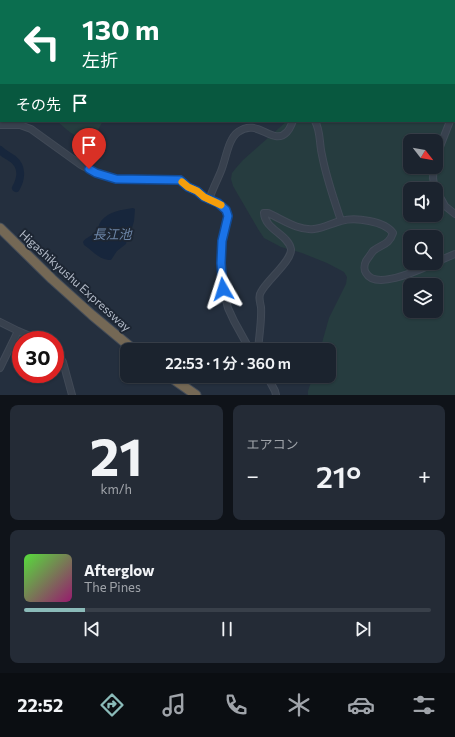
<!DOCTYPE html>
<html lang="ja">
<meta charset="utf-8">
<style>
:root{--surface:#1b232e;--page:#242b36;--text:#f1f3f6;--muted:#a0a4aa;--line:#39404a;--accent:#8bbbb9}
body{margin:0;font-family:Commissioner,"Noto Sans JP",sans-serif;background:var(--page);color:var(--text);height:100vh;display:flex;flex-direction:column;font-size:15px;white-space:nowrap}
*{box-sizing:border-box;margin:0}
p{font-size:13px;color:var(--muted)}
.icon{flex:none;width:22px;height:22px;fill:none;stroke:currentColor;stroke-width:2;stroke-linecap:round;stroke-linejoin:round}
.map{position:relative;height:395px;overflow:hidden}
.drawer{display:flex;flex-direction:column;gap:10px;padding:10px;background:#0f1319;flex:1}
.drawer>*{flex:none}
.hud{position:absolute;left:0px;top:0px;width:455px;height:122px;box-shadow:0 1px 3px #0004,0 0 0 1px var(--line);background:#0b6e4f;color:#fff;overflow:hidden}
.needle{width:26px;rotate:121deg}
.fabs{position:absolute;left:403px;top:134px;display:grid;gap:8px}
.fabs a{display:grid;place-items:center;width:40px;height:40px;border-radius:8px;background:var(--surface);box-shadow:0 1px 3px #0004,0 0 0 1px var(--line);font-size:20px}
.speed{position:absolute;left:12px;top:331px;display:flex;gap:8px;font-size:20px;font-weight:700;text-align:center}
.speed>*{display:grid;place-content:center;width:52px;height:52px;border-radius:50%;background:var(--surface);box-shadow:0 1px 3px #0004,0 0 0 1px var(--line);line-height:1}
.speed .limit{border:6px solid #d22;background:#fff;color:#111}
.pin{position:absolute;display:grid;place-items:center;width:34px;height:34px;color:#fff;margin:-41px -17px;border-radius:50% 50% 50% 0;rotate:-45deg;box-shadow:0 0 4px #0007}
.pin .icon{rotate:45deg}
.me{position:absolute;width:44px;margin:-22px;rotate:354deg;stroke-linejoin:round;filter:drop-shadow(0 0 3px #0008)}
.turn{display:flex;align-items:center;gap:14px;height:84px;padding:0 16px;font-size:18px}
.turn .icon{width:52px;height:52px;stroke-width:2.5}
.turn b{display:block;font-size:28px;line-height:34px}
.then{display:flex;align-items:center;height:38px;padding:0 16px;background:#0003;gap:8px;font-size:15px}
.big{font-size:30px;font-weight:600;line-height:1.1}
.drawer .widget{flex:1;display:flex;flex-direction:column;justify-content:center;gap:6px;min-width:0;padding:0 14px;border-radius:8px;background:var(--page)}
.drawer .dial{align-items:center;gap:0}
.dial b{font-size:52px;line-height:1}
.song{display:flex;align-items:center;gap:12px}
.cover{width:48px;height:48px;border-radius:6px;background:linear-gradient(135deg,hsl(110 70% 55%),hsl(320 70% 35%))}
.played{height:4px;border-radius:2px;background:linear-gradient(90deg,var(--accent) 15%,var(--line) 15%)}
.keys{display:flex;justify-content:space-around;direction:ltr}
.heat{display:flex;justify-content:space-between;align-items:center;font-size:22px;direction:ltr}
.drawer .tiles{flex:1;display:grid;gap:10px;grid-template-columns:1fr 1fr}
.widget:last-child{grid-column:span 2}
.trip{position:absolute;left:120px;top:343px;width:216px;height:40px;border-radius:8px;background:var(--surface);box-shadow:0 1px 3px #0004,0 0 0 1px var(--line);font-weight:600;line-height:40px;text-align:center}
.tabs{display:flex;height:64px;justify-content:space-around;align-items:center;background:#0b0e12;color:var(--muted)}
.tabs .icon{width:28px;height:28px}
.tabs .active{color:var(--accent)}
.tabs b{font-size:18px;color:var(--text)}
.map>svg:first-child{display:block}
.green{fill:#263c3f;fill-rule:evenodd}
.water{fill:#17263c}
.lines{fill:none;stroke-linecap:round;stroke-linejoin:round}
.river{stroke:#17263c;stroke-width:8}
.minor-casing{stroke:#414a57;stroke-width:8}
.highway-casing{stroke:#434c59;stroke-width:11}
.minor{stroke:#38414e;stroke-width:6}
.highway{stroke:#746855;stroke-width:9}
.route-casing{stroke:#114b97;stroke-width:10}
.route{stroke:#1a73e8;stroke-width:7}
.slow{stroke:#f59e0b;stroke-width:7}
.labels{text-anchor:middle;stroke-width:4;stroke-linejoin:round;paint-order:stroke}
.street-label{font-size:12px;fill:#b4bcc9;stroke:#1d2633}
.water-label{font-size:13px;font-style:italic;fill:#6d86a8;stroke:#1d2633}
</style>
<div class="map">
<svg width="455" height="395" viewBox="0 0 455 395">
<rect width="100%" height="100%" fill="#242f3e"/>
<!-- green -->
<path class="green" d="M24,0H183V1H24Z
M454,108L455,109V395H308V391L313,376H329V350H320L329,318L346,284L347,277L344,272L327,263L302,253L281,247L264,238L258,229L233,186L231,179L232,173L236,168L243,160L287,121H454ZM410,141H436V167H410ZM410,189H436V215H410ZM410,237H436V263H410ZM410,285H436V311H410Z
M57,121H103C100,126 97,133 92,137C82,145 65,128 57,121Z"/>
<!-- water -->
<path class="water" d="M133,208L135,209L134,221L132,228L128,235L126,244L117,251L111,260C99,260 93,251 84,245L83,242C86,237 91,237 95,232C98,229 99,224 101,221C109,211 122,210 133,208Z"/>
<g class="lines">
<!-- river -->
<path class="river" d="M2,1V0
M0,62L1,59
M0,84L1,85
M0,110L1,103
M0,150C4,154 9,156 13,159C23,167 21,179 16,188"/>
<!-- minor casing -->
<g class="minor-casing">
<path id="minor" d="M448,0L449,1
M454,9L455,10
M454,28L455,25
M454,45L455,47
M454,84H455
M315,121C321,132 319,143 322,155C326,177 334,199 341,221
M0,125H20L31,129L81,165L96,173L108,177L115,179H180L188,187L197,191L204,197L218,203L226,210L228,216L222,241L221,263L223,289L228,308L234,321L250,350
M436,157L450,121
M434,167C433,175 432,182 436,189
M436,190L445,206L455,214
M209,200C212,190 217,181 221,171C226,159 228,139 238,132C258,117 273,147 287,132C290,129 291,125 293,121
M436,262L455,254
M0,322L18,331L39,340
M55,350L63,362L72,395
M258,350C259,337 262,319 261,307C260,302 258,296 261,292C267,280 292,261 291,249C288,234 265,230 264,213H268C282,219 298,231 314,229C324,228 332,223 341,221C355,217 385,221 393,233C389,245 382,244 373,251C371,254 368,258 366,261C364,265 364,270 366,273C376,291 421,269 435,263
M0,368L18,331
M267,376L275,391L276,395"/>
</g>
<!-- highway casing -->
<g class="highway-casing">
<path id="highway" d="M0,228L52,279L92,315L134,350
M169,376L196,395"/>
</g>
<!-- minor -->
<use href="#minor" class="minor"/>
<!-- highway -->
<use href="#highway" class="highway"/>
</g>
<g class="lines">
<!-- route casing -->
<g class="route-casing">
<path id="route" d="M89,169L96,173L116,179L180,180L188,187L197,191L204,197L218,203L226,210L228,216L222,241L221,263L223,289"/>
</g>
<!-- route -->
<use href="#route" class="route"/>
<!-- slow -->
<path class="slow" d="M182,182L188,187L197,191L204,197L221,205"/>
</g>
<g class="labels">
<!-- street labels -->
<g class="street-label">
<text transform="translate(75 281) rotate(42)" y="4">Higashikyushu Expressway</text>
</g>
<!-- water labels -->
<g class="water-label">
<text x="112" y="239">長江池</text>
</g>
</g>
</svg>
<div class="fabs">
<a><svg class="needle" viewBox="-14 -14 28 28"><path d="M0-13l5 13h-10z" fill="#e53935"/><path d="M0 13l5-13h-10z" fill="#a0a4aa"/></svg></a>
<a><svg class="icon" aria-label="sound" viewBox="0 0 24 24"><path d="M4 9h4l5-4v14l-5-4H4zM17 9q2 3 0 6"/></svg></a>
<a><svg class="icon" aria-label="search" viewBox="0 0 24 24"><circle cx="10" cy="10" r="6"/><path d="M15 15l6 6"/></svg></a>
<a><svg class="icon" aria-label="layers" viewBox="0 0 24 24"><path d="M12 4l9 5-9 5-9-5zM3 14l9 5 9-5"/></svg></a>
</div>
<div class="speed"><div class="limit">30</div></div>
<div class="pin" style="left:89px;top:169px;background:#d93025"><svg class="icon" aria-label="arrive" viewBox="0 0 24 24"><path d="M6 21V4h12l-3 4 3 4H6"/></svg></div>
<svg class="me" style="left:223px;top:289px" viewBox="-20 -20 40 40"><path d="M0-17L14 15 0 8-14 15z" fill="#1a73e8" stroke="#fff" stroke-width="4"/></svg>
<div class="trip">22:53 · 1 分 · 360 m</div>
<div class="hud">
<div class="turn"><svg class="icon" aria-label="left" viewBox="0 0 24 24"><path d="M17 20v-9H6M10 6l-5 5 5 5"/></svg><div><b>130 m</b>左折</div></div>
<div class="then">その先<svg class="icon" aria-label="arrive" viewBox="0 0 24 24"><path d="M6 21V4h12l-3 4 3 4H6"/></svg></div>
</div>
</div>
<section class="drawer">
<div class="tiles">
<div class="widget dial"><b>21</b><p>km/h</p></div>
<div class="widget"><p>エアコン</p>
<div class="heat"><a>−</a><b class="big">21°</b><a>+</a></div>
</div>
<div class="widget">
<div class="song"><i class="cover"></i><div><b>Afterglow</b><p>The Pines</p></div></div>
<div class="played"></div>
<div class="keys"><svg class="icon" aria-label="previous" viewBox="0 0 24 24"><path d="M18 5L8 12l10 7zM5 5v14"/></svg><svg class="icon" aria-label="pause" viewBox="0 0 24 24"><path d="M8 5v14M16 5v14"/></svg><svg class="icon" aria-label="next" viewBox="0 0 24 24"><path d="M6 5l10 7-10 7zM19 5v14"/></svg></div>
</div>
</div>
</section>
<nav class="tabs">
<b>22:52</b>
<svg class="icon active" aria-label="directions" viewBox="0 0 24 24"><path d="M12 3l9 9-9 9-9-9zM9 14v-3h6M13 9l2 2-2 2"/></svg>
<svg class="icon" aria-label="music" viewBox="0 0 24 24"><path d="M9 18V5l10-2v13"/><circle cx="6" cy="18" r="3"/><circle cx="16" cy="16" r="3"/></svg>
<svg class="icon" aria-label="phone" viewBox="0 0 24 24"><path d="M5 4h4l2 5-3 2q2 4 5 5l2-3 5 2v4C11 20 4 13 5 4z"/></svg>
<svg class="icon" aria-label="climate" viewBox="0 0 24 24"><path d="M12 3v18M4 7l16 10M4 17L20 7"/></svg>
<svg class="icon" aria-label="car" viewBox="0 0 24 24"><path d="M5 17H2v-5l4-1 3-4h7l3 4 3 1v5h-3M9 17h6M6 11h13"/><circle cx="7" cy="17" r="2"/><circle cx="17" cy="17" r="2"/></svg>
<svg class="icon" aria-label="filters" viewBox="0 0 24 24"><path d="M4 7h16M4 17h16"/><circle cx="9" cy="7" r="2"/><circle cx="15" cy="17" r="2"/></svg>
</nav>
